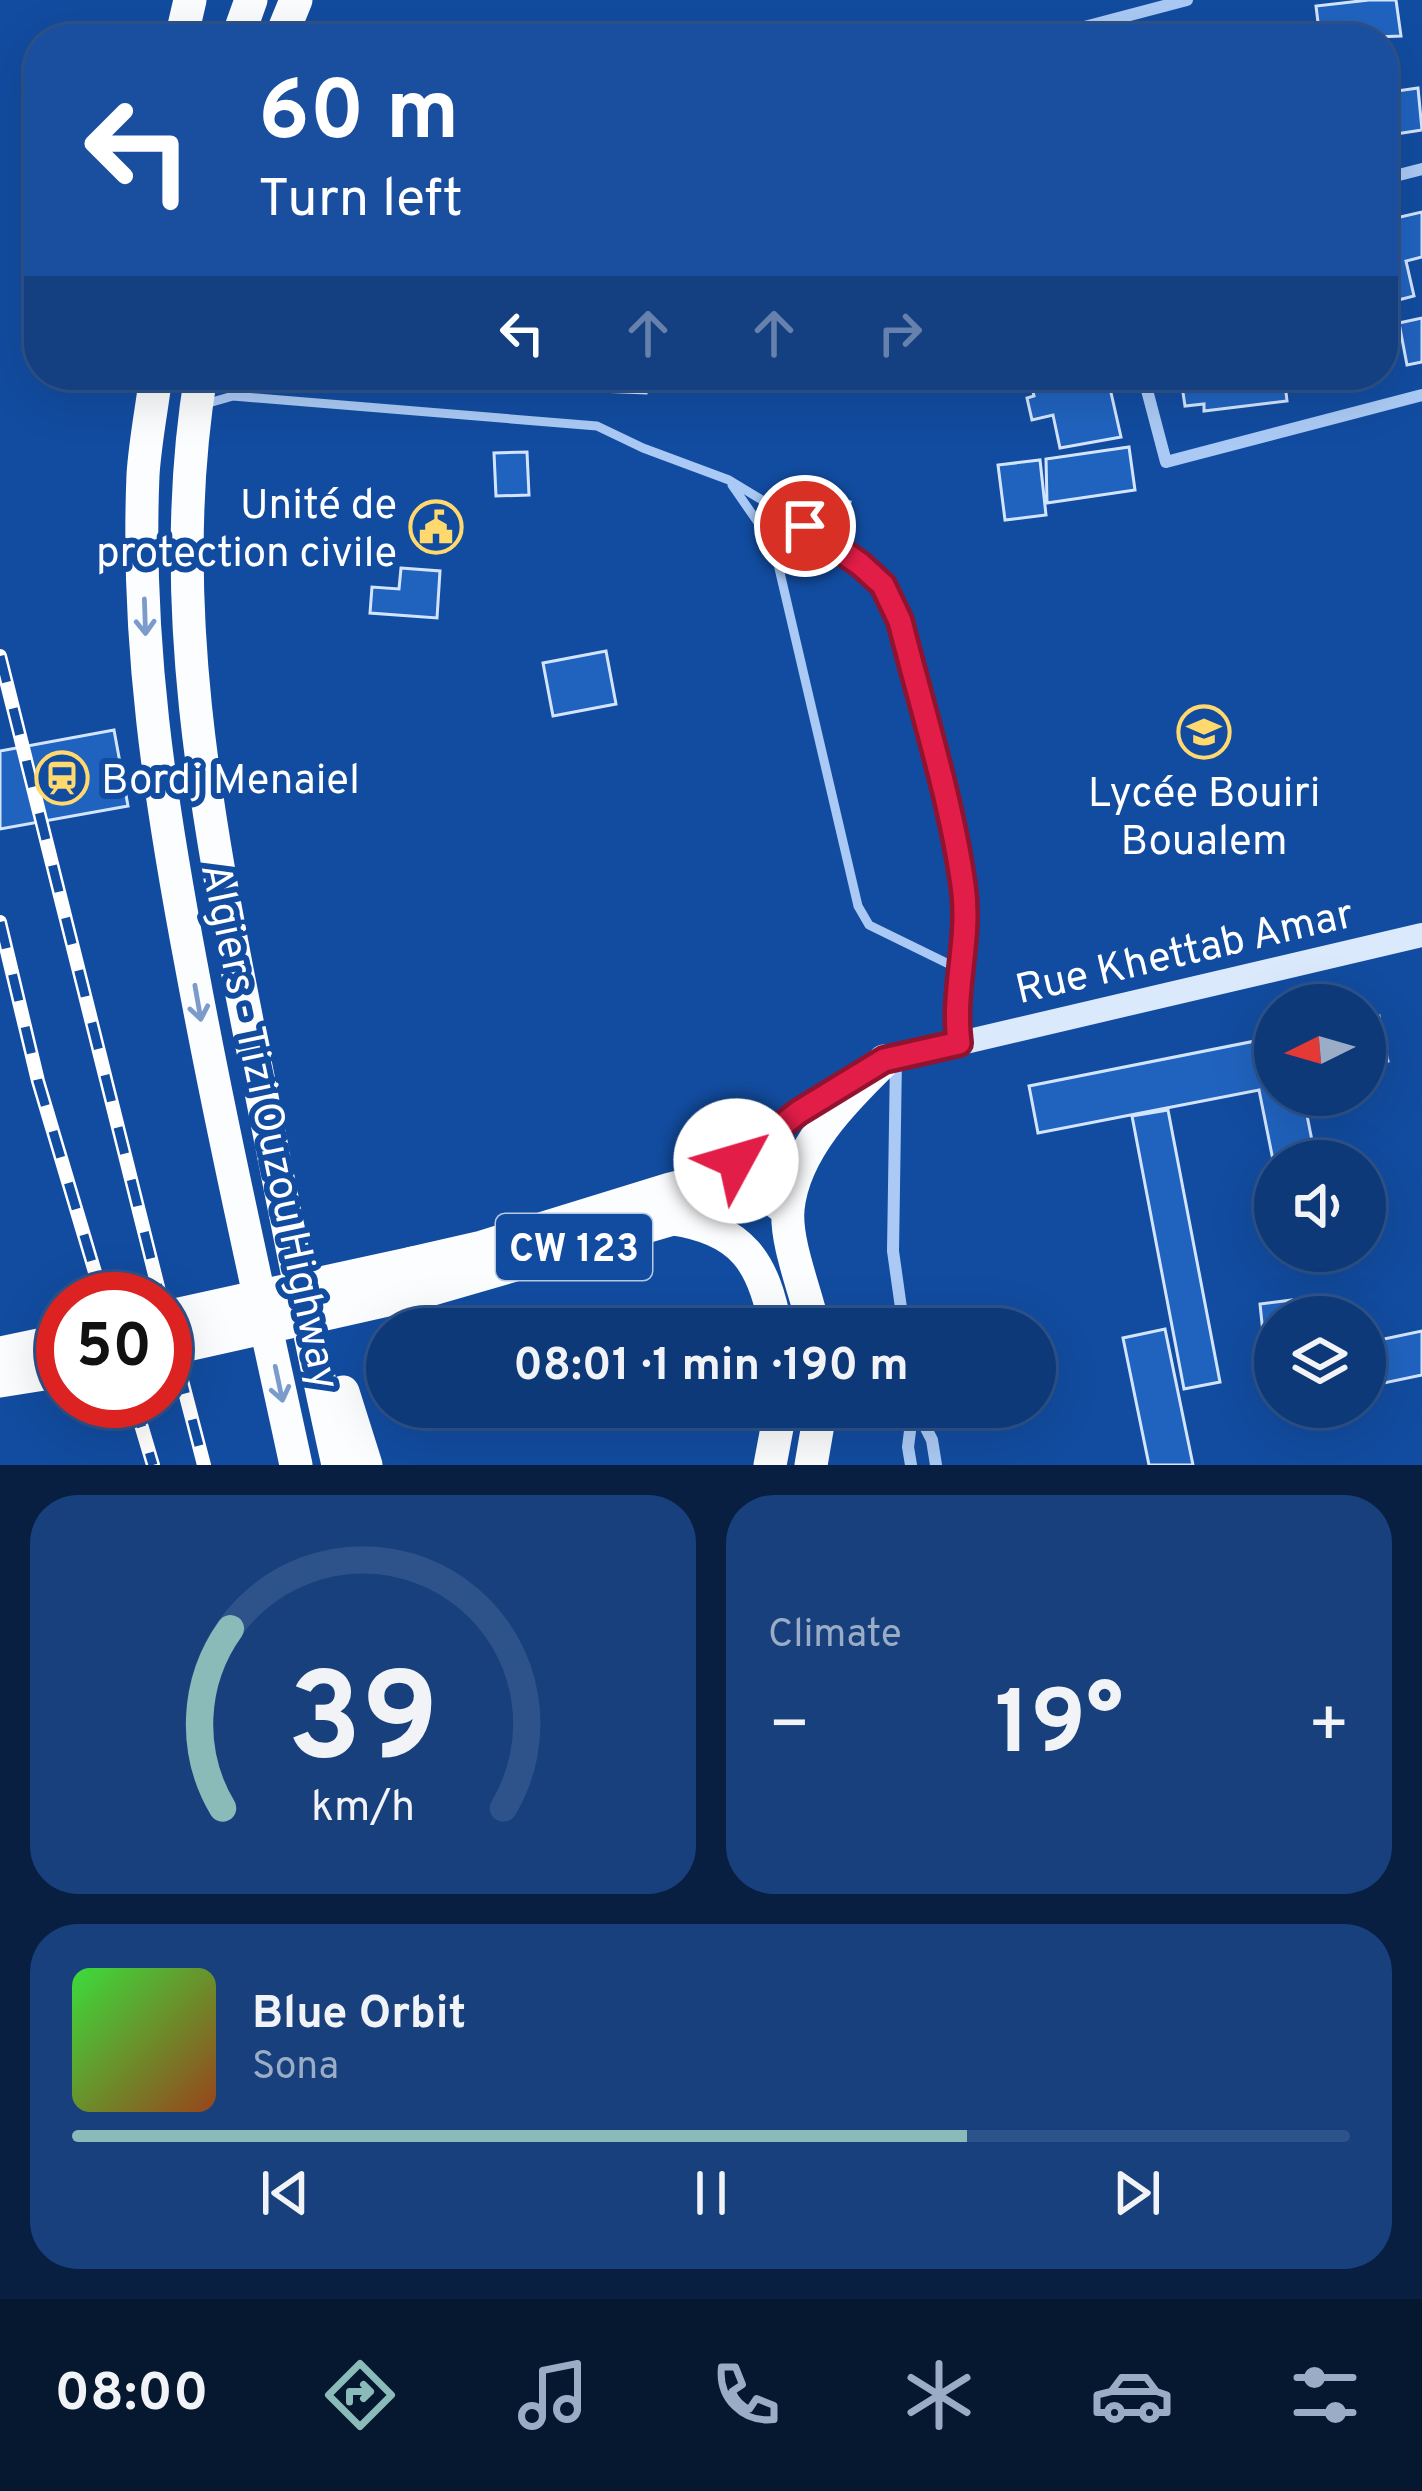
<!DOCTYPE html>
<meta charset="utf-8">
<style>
:root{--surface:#0e3978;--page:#17407d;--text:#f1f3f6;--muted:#9bacc6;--line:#2e538a;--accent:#8bbbb9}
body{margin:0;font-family:Overpass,sans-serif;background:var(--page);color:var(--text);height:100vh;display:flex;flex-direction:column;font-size:45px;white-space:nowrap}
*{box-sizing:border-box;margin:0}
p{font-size:39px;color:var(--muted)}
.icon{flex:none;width:66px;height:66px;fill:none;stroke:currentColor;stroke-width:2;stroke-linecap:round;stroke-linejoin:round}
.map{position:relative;height:1465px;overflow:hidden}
.sheet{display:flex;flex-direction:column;gap:30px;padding:30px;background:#081f42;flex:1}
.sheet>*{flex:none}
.banner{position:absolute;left:24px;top:24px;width:1374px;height:366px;border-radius:48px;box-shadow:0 12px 48px #0002,0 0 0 3px var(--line);background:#1a4fa0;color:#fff;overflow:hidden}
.needle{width:78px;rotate:265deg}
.tools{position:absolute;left:1254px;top:984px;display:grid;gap:24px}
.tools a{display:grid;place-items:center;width:132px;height:132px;border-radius:50%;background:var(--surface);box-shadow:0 12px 48px #0002,0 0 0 3px var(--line);font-size:60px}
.speed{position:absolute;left:36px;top:1272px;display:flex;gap:24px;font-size:60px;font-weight:700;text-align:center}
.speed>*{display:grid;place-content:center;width:156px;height:156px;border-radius:50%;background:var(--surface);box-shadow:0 12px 48px #0002,0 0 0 3px var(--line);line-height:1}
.speed .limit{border:18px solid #d22;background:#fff;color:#111}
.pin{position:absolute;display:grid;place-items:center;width:102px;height:102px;color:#fff;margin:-51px;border:6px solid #fff;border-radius:50%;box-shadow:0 3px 12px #0007}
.me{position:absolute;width:132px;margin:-66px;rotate:51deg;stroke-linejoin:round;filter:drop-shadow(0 0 9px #0008)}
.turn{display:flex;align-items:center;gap:42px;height:252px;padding:0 36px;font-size:54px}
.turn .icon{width:156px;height:156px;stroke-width:2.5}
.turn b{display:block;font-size:84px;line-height:102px}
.lanes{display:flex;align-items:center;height:114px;padding:0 36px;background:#0003;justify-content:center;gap:60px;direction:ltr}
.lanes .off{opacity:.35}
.big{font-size:90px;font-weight:700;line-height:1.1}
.sheet .widget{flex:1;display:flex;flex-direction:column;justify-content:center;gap:18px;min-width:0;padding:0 42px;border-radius:48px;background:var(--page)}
.sheet .dial{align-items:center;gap:0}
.dial svg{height:312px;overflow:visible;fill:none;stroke:var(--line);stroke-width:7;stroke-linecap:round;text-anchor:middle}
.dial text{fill:var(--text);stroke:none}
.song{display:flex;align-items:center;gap:36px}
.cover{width:144px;height:144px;border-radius:18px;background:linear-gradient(135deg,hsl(120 70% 55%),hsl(20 70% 35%))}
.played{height:12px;border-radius:6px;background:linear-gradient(90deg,var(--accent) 70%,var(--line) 70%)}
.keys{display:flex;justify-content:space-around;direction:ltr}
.heat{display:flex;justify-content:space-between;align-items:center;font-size:66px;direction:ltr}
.sheet .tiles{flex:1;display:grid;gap:30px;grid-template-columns:1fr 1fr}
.widget:last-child{grid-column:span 2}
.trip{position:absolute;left:366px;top:1308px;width:690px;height:120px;border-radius:60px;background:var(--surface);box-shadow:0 12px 48px #0002,0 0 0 3px var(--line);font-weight:700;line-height:120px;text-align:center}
.tab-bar{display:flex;height:192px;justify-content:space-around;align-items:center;background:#061730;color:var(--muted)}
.tab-bar .icon{width:84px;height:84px}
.tab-bar .selected{color:var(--accent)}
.tab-bar b{font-size:54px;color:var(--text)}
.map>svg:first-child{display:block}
.building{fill:#2063bf;stroke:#d3e5fe;stroke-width:3}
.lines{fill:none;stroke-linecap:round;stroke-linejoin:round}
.service{stroke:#aacaf5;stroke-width:9}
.minor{stroke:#aacaf5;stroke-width:12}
.secondary{stroke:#dbe9fd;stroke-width:24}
.trunk{stroke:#fcfdff;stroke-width:33}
.rail-casing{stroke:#fff;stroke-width:14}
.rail{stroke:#124ca0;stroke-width:9;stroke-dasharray:27;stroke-linecap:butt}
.trunk-bridge{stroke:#fcfdff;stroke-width:33}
.oneway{stroke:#7b9ccb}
.route-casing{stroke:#92132f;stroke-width:30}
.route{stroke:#e11d48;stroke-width:21}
.labels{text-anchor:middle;stroke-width:12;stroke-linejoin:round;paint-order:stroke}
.shield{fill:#124ca0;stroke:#b8c9e2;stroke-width:3}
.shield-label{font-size:39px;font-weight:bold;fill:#fff}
.poi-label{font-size:42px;fill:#fff;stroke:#124ca0;text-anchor:end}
.street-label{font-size:42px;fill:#fff;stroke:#124ca0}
</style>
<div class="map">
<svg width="1422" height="1465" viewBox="0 0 1422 1465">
<rect width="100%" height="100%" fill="#124ca0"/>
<!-- building -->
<path class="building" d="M1369,0H1396L1401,36L1320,39L1316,6Z
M1298,23L1301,39H1223Z
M1418,88L1422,130L1383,136V93Z
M1422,212V257L1406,261L1414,296L1383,304V221Z
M1422,318V362L1407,365L1399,323Z
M525,375H646V393L524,388Z
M1029,375H1107L1121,437L1060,448L1053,415L1032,420L1027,398L1034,396Z
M1210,375H1284L1287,401L1204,411V404L1185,406L1181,379Z
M1129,447L1135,490L1047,503L1046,459Z
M527,452L529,495L496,496L494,453Z
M1040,460L1046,515L1005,520L998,465Z
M826,497L850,502L846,519L822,513Z
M401,568L440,571L437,618L370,613L372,587L399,589Z
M606,651L616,704L553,716L543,663Z
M114,730L128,806L0,829V751Z
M1379,1016L1388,1061L1365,1065V1019Z
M1275,1037V1095H1303L1316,1161H1275V1170L1259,1090L1038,1133L1029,1086Z
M1168,1110L1220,1382L1184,1389L1132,1116Z
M1292,1300L1294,1317H1275V1332L1263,1333L1260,1304Z
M1165,1329L1193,1465H1149L1123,1338Z
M1422,1331V1375L1365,1387V1343Z"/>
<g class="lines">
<!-- service -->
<path class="service" d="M205,404L233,396L597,426L643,448L729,480L805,526L860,564L883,585L900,621L963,885L966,943L955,1009L959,1043
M732,485L766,534L778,564L858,906L869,925L961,970"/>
<!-- minor -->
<path class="minor" d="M1055,39L1054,35L1187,0
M1383,179L1422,169
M1143,375L1166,462L1422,395
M896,1059L893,1251L904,1329
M915,1407L932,1440L936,1465
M911,1465L908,1447L913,1407"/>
<!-- secondary -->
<path class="secondary" d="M716,1178L799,1111L884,1061L1422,935"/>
<!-- trunk -->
<path class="trunk" d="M181,39L190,0
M237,39L251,0
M280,39L296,0
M156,375C152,408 145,442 143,475C136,643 160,800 191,964C222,1132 260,1298 296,1465
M201,375C164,597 207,818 250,1036C278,1179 306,1322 338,1465
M673,1219C742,1229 764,1262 776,1329
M412,1263L482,1247L670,1189L716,1178L757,1187L788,1211
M419,1293L673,1219L715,1179
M814,1329C807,1294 785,1244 788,1209C794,1150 844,1100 884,1061
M0,1353L63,1340
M0,1381L63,1371
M343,1392L366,1465
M770,1465L781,1407
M811,1465L821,1407"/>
<!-- rail casing -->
<g class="rail-casing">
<path id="rail" d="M0,656L161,1299
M0,922L38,1081L103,1299
M165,1315L204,1465
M134,1401L153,1465"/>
</g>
<!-- rail -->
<use href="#rail" class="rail"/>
<!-- trunk-bridge -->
<path class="trunk-bridge" d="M165,1317L412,1263
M165,1350L419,1293"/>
</g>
<!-- one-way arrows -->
<defs><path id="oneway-shaft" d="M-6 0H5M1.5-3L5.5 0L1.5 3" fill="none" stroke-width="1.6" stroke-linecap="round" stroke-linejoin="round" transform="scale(3)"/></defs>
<g class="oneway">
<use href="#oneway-shaft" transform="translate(145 617) rotate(88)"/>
<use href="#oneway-shaft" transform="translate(198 1003) rotate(80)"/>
<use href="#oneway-shaft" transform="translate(279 1384) rotate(78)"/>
</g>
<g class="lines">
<!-- route casing -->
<g class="route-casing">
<path id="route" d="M736,1161L799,1112L884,1060L959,1043C952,990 971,939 963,885C951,799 921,705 900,621L883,585L860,564L805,526"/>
</g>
<!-- route -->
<use href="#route" class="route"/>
</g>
<!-- icons -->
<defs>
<g id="civic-ring" transform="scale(2.7)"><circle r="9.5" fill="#124ca0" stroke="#ffd96e" stroke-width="1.5"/><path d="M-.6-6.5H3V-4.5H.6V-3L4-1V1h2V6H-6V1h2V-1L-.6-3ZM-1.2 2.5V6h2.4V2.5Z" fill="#ffd96e"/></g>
<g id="school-ring" transform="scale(2.7)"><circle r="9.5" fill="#124ca0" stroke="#ffd96e" stroke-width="1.5"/><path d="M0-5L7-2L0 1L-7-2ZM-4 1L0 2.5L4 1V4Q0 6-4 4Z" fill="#ffd96e"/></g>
<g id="station-ring" transform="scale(2.7)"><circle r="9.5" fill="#124ca0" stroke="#ffd96e" stroke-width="1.5"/><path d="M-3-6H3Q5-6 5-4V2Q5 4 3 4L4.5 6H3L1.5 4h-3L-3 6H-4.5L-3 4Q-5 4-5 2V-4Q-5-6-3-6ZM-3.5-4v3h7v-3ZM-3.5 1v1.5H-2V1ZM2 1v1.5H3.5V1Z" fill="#ffd96e"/></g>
</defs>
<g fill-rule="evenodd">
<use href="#civic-ring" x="436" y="527"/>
<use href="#school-ring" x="1204" y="732"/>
<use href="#station-ring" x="62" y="778"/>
</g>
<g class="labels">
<!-- shield labels -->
<rect class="shield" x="496" y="1214" width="156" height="66" rx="9"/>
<g class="shield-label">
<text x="574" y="1261">CW 123</text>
</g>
<!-- poi labels -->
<g class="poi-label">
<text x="397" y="518">Unité de<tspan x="397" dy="48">protection civile</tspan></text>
<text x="101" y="793" text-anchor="start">Bordj Menaiel</text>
<text x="1204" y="806" text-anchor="middle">Lycée Bouiri<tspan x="1204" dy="48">Boualem</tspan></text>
</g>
<!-- street labels -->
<g class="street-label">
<text transform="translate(1184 950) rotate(-13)" y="15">Rue Khettab Amar</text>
<text transform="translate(272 1126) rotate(78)" y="15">Algiers - Tizi Ouzou Highway</text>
</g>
</g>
</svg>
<div class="tools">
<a><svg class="needle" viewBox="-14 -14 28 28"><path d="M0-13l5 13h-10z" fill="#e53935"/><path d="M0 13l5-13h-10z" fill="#9bacc6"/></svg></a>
<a><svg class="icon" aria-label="sound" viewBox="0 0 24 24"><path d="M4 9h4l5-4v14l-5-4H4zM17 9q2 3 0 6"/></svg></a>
<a><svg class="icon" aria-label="layers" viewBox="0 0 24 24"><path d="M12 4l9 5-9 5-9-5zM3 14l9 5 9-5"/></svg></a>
</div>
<div class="speed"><div class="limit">50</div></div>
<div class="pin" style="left:805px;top:526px;background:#d93025"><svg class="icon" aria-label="arrive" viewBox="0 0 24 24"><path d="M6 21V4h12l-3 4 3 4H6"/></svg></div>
<svg class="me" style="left:736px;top:1161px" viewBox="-20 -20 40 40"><circle r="19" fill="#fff"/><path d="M0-13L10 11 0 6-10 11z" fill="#e11d48"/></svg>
<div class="trip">08:01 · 1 min · 190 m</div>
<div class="banner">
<div class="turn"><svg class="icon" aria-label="left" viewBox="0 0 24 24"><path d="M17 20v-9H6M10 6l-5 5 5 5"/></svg><div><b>60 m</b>Turn left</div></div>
<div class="lanes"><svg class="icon" aria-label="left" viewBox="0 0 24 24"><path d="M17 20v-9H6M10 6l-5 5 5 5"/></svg><svg class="icon off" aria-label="ahead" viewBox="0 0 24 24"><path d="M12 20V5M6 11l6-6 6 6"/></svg><svg class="icon off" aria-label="ahead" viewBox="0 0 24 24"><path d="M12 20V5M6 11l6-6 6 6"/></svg><svg class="icon off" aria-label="right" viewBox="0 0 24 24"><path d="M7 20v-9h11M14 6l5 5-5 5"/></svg></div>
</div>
</div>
<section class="sheet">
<div class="tiles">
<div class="widget dial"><svg viewBox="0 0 100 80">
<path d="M14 69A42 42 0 1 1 86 69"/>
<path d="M14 69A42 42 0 0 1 16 23" stroke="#8bbbb9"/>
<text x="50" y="56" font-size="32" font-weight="700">39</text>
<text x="50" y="72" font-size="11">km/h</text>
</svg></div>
<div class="widget"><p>Climate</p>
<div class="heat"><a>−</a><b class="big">19°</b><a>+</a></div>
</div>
<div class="widget">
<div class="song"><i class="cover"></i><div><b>Blue Orbit</b><p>Sona</p></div></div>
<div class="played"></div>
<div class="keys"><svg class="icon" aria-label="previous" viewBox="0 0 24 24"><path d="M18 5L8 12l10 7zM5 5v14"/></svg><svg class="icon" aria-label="pause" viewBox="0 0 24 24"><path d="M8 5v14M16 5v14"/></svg><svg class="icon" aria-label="next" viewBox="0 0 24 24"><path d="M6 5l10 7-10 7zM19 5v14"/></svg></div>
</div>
</div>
</section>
<nav class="tab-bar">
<b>08:00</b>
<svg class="icon selected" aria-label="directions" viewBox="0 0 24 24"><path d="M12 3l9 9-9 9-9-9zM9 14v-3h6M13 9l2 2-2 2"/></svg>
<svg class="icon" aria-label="music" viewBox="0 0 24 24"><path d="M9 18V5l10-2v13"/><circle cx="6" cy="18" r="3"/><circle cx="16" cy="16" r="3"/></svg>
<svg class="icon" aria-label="phone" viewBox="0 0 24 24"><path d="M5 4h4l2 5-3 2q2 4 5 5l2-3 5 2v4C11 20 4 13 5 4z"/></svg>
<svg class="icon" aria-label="climate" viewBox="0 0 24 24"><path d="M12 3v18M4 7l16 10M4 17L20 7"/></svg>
<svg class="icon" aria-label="car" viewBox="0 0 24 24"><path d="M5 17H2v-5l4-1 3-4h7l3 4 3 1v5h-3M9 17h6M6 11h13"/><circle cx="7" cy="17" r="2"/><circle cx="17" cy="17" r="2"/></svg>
<svg class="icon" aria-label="filters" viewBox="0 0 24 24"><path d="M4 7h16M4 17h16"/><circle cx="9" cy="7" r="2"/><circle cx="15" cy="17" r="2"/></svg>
</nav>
